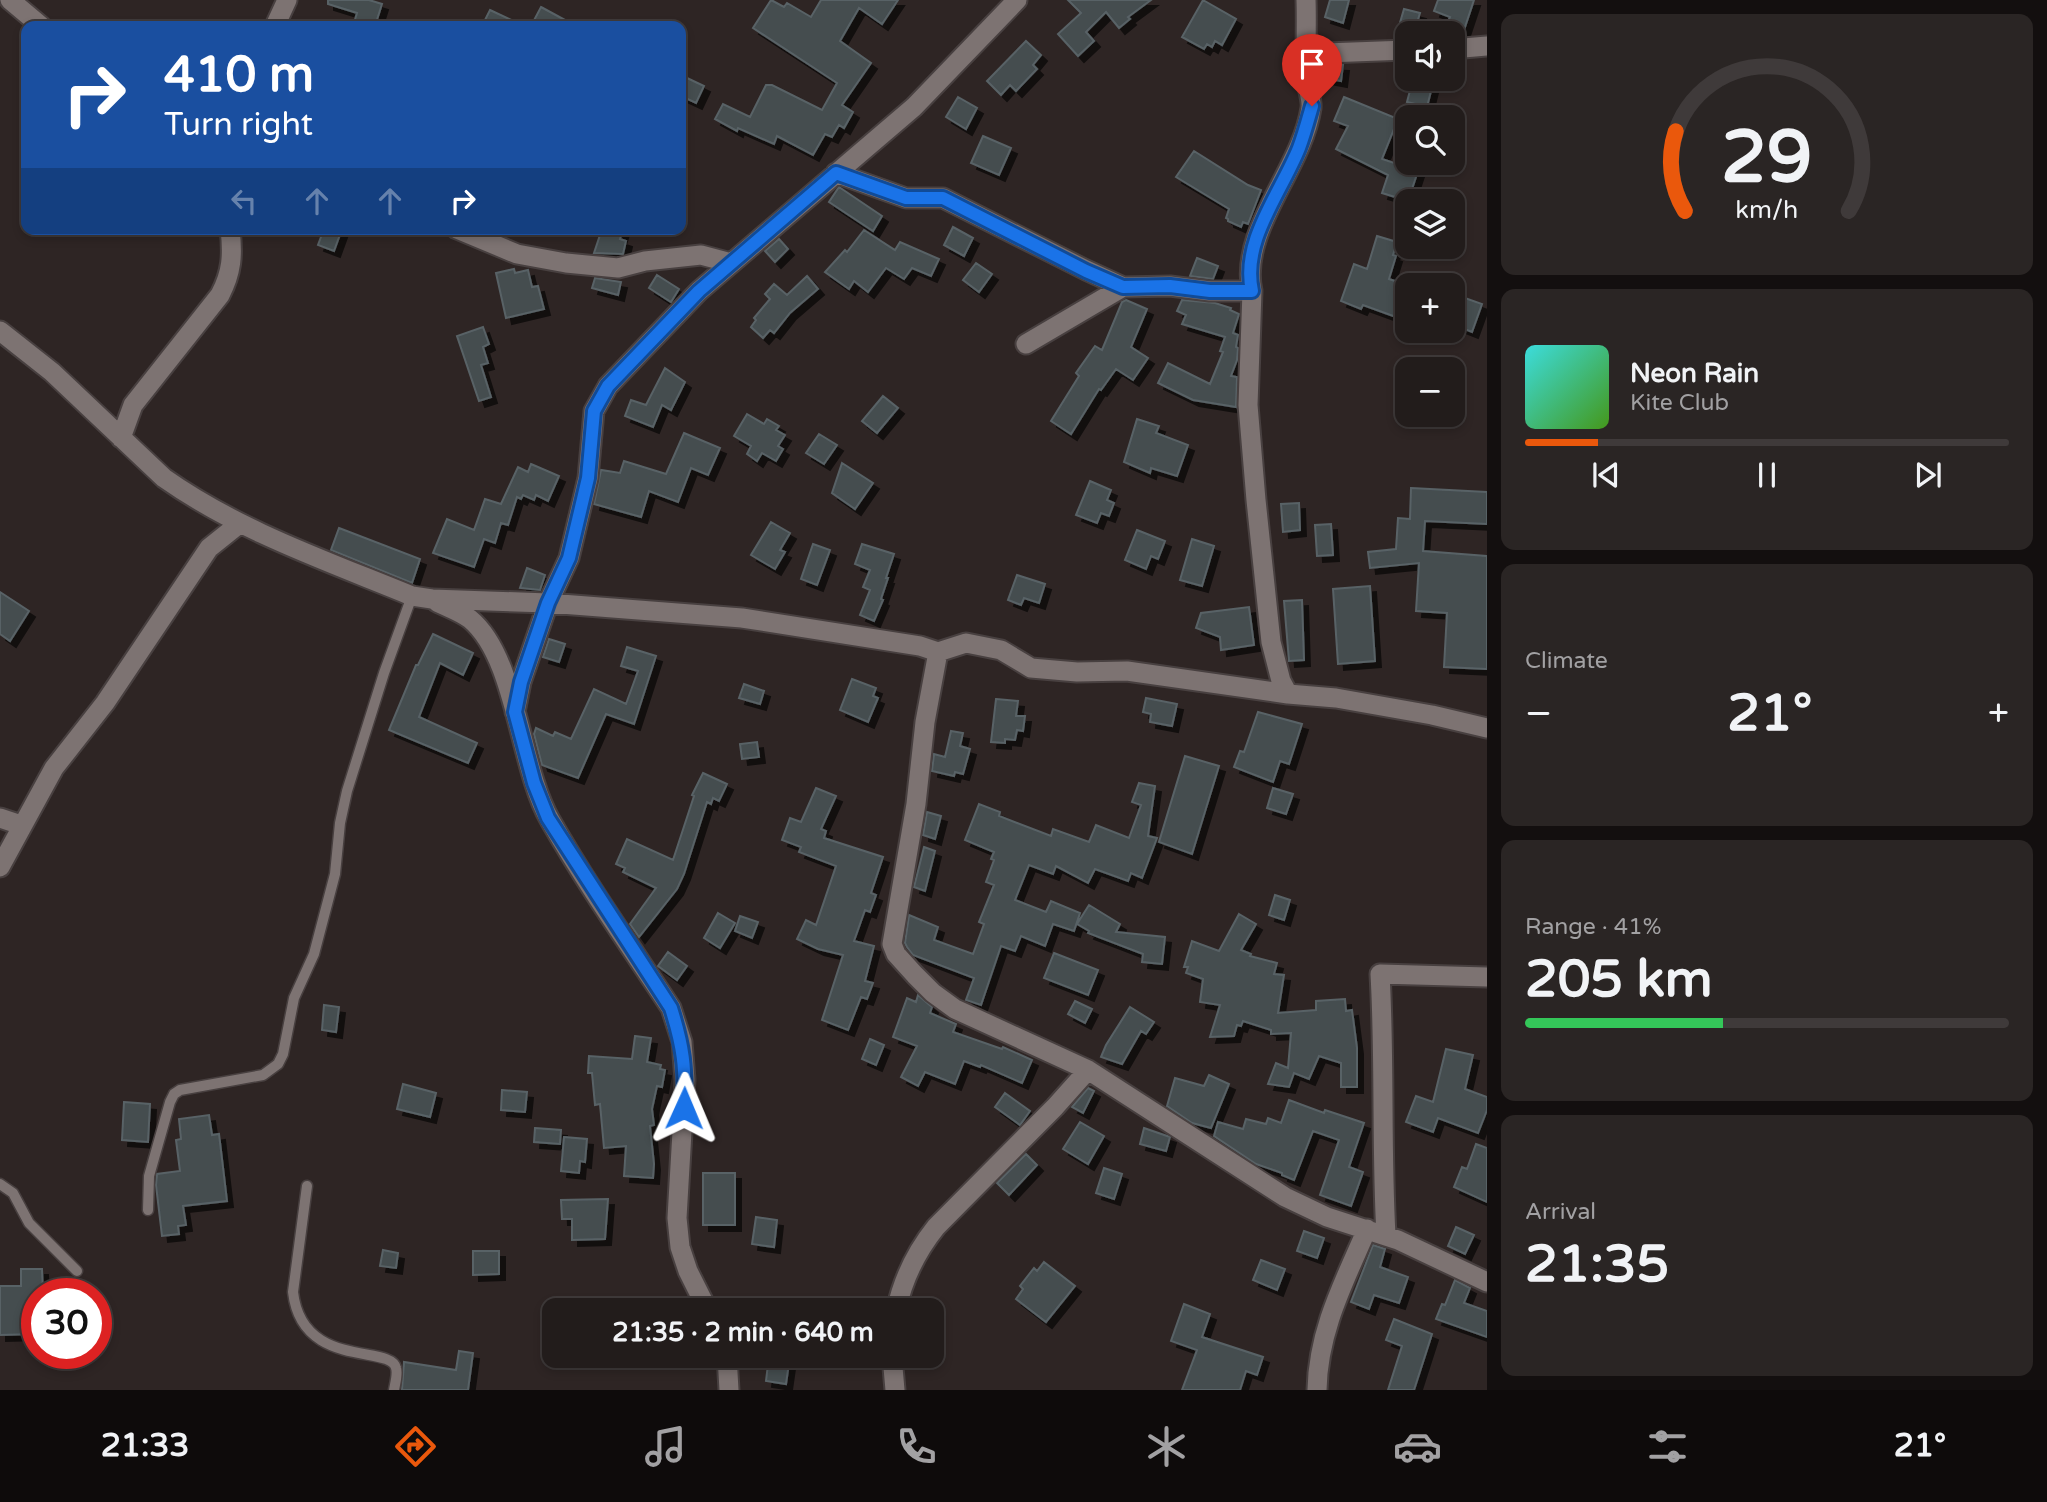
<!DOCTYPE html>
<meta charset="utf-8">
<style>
:root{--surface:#221c1b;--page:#2a2524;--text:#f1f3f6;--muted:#a2a1a3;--line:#3f3a3a;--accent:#ea580c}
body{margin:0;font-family:"Varela Round",sans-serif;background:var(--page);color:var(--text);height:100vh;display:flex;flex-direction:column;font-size:26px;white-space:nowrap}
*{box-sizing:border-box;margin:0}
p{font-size:23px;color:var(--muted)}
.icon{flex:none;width:38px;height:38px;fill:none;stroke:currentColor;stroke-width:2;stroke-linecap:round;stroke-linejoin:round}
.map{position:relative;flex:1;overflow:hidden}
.panel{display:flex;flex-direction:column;gap:14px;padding:14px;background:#130f0f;width:560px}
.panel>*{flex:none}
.banner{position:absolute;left:21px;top:21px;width:665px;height:214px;border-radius:14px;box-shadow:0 4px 10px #0003,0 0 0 2px var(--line);background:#1a4fa0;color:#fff;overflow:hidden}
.controls{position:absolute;left:1395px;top:21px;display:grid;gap:14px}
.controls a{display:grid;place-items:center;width:70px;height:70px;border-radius:14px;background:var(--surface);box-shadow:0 4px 10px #0003,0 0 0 2px var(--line);font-size:35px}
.speed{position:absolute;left:21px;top:1278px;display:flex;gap:14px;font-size:35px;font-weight:700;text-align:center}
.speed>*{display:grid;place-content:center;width:91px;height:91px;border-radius:50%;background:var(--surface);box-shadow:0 4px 10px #0003,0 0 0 2px var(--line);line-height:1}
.speed .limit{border:10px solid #d22;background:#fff;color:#111}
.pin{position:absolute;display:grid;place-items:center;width:60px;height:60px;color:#fff;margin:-72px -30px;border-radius:50% 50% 50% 0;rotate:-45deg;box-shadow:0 0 7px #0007}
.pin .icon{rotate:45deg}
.me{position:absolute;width:77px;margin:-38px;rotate:1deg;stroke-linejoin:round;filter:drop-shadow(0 0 5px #0008)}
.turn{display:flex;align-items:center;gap:24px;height:147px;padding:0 28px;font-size:32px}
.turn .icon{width:91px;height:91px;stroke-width:2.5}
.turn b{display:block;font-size:49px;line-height:60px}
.lanes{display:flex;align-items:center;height:66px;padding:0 28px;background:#0003;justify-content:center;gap:35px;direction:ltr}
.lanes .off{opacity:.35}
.big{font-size:52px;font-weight:700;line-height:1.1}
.panel .widget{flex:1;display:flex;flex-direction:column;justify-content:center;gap:10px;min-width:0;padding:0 24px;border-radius:14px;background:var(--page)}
.panel .dial{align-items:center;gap:0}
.dial svg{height:182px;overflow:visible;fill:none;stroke:var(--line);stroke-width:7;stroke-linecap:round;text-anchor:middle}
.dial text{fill:var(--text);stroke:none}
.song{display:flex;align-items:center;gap:21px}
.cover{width:84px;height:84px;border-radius:10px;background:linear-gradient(135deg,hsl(180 70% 55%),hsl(100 70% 35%))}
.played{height:7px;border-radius:4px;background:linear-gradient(90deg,var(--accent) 15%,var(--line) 15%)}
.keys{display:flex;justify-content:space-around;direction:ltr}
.heat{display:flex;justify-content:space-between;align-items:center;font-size:38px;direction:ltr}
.charge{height:10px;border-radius:5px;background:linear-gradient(90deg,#34c759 41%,var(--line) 0)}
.trip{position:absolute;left:542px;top:1298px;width:402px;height:70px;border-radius:14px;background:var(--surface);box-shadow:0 4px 10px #0003,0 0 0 2px var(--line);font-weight:700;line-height:70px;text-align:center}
.tabs{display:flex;height:112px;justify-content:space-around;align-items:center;background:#0e0b0b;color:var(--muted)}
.tabs .icon{width:49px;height:49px}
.tabs .active{color:var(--accent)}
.tabs b{font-size:32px;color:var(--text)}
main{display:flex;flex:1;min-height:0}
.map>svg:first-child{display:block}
.building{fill:#444d50;stroke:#596266;stroke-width:2;filter:url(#shadow)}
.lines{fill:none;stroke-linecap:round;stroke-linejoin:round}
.lane-casing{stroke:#484040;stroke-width:13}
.street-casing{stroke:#484040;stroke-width:23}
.lane{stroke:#7d7372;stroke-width:10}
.street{stroke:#7d7372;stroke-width:19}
.route-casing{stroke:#114b97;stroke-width:18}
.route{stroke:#1a73e8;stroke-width:12}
</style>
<main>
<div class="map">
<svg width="1487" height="1390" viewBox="0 0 1487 1390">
<defs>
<filter id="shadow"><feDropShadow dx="6" dy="6" stdDeviation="0" flood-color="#0009"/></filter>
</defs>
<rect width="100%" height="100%" fill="#2e2524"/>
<!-- building -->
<path class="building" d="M328,0H369L382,4L375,26H353L357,13L328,4Z
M771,0L784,7L787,3L811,17L821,0H898L882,24L859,8L840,41L871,63L842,105L853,112L844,128L839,125L832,137L825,134L813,155L777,136L774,144L738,128L737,131L715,119L723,104L750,117L766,85H772L822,110L837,83L753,28Z
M1068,0H1151L1128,17L1130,19L1119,28L1106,12L1086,32L1094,41L1078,56L1058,34L1081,13Z
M1203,0L1236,19L1222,45L1215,41L1212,47L1207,44L1204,49L1182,37Z
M1330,0H1349L1343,23L1325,17Z
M1438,0H1474L1464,30L1447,24L1450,17L1434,11Z
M541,7L576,26H531Z
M1404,9L1420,13L1414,33H1397Z
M490,10L524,26H482Z
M1026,41L1041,55L1033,65L1037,69L1016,91L1010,85L1001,95L987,81Z
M1318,64L1343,65L1341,81L1319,77Z
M687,78L704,86L696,103L681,96Z
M1413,79H1434L1427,107L1407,102Z
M958,97L977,108L966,129L946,117Z
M1344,97L1398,119L1382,159L1418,171L1408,201L1382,193L1388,175L1336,149L1348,126L1334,121Z
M983,136L1011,148L999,175L971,163Z
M1194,151L1248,185L1261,190L1248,224L1243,222L1241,227L1228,221V219L1226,218L1229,209L1176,177Z
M839,187L882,216L873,231L829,202Z
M953,227L973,238L964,256L944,245Z
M324,229H342L334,251L318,245Z
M602,229H623L620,239L626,241L623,254L594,253Z
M864,230L895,250L900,242L939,259L931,276L912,268L904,279L886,268L868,292L854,281L849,289L825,272L845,250L847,252Z
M1377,236L1397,242L1393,255L1396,256L1389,279L1407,285V321L1363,305L1361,309L1341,301L1354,264L1367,269Z
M779,239L788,249L775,262L765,251Z
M1197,258L1218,266L1213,279L1190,276Z
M976,263L992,274L979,292L963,280Z
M514,269L515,273L528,270L532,287L538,286L544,309L506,318L496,273Z
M657,275L679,289L671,302L649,288Z
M807,276L818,289L790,313L774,333L770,330L763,338L751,327L756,320L754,318L770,299L765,294L774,284L787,295Z
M595,278L621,282L618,295L592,288Z
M1462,297L1482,304L1472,332L1452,324Z
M1126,300L1147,309L1131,347L1148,358L1133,380L1116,369L1101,390L1099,389L1071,434L1051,421L1079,376L1076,373L1095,346L1102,350L1122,302Z
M1182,300L1215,303L1231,308L1230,310L1239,314L1233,333L1238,335L1236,347L1238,348L1237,360L1231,376L1237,377L1236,407L1193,400L1158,383L1168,363L1210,384L1223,352L1220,351L1225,337L1182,324L1186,315L1177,311Z
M483,327L489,344L483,347L488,363L481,365L491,397L479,401L457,336Z
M665,368L685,382L671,410L662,405L653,427L625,416L631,400L646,405Z
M883,396L898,408L877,433L862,421Z
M747,414L764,424L767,419L779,426L776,430L785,435L778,446L783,449L776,461L762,453L757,461L747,454L751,446L734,436Z
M1137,419L1159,426L1156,433L1188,445L1177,476L1151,468L1150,473L1124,462Z
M684,433L720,448L708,475L691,468L678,502L649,491L641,517L594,504L601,470L620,473L624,461L666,474Z
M819,434L837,445L824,464L806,453Z
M842,463L873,483L855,509L832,493Z
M531,464L559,476L548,501L536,495L534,500L523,495L521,499L517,497L508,525L501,523L495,543L484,539L474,567L433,553L447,519L474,530L485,499L501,504L518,467L528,472Z
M1090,481L1111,490L1107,500L1114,503L1109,516L1101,513L1097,523L1076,515Z
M1411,488L1487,492V524L1425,521L1423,551L1487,556V669L1444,667L1447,613L1416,611L1419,563L1370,568L1368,552L1396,549L1398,518L1410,519Z
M1299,503L1300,530L1283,532L1281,504Z
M771,522L790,533L780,550L785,552L775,569L751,555Z
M1331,524L1333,555L1317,556L1315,525Z
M339,528L420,559L412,583L331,550Z
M1137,530L1165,541L1158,559L1151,556L1146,569L1125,560Z
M1192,539L1214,546L1202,586L1180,580Z
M813,544L830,550L817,585L801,579Z
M862,544L894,554L886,578H888L881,599L883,600L874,621L860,615L870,590L863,587L870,570L855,564Z
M527,568L545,575L540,590L520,588Z
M1017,575L1045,584L1039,603L1024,598L1021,605L1008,600Z
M1370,586L1375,661L1338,664L1333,589Z
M0,592L29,611L10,641L0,634Z
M1302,600L1304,660L1289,661L1284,601Z
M1249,607L1254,645L1221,650L1220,637L1196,628L1201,613Z
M433,634L473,653L463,675L440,663L419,717L477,743L468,763L389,730L416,665H418Z
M549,639L565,644L559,662L543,657Z
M627,647L656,656L634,724L606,714L578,778L542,765L534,734L536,728L553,736L555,732L571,739L594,689L626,704L638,671L621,666Z
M852,679L876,688L873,696L878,698L868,722L840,710Z
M744,684L764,691L760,704L739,698Z
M1146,698L1177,704L1172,726L1150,722L1151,714L1143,712Z
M996,699L1018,701L1016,716H1025L1023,731L1017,730L1015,740L1005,739V743L991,742Z
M1258,712L1302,724L1289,764L1280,761L1273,782L1234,767L1240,751L1244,752Z
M951,731L963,733L960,746L970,749L963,774L955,772L954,776L932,771L934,754L945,757Z
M757,742L759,757L742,759L740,744Z
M1185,756L1219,766L1192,854L1159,842Z
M703,773L727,784L719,801L713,798L711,804L707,802L684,874L677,889L639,937L630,924L656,888L623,872L625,868L616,864L627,839L673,860L694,796L692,795Z
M1139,783L1155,786L1148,836L1157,838L1142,878L1131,873L1128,881L1095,869L1088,883L1056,866L1053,874L1029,865L1015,900L1046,912L1051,901L1080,913L1074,931L1053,924L1045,946L1021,936L1015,951L1001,946L981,1005L966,1000L974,978L913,955L907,947L905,943L909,915L938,927L934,940L973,954L984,924L979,922L994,885L986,882L994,860L991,859L994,852L965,840L979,804L1000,812L999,816L1051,836L1053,829L1089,842L1096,825L1129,838L1141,805L1132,802Z
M816,788L836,796L821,829L826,831L824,838L883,857L871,893L876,895L870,912L865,910L854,941L874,946L865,981L873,983L867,999L861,997L848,1030L822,1020L843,955L818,949L797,939L806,920L816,925L836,866L799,852L801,847L782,840L790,818L801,822Z
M1273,788L1293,794L1286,814L1267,808Z
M927,812L941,816L935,839L923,835Z
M924,847L935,851L925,891L914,887Z
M1275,895L1290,900L1284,920L1269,915Z
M1089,905L1120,924L1116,932L1165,937L1162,964L1142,962L1143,954L1088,933L1089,931L1077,924Z
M718,913L735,923L720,948L704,938Z
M1239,914L1256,924L1241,950L1251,954L1250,956L1277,963L1274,974L1284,975L1278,1013L1316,1010V1001L1345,999L1346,1011L1352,1010L1357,1048V1087H1341V1063L1319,1056L1309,1079L1294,1073L1289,1087L1268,1084L1276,1063L1288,1068L1291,1033L1271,1034V1030L1243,1021L1241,1026L1237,1025L1234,1036L1210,1037L1220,1005L1200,1002L1203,979L1186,973L1188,967H1184L1192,941L1219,951Z
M740,916L758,922L752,938L735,931Z
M668,952L687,966L677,980L658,966Z
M1054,953L1098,970L1088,995L1044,978Z
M918,995L932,1007L930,1013L956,1024L953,1032L1002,1049L1003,1047L1032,1060L1022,1083L981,1065L980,1067L964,1061L955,1084L925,1072L918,1086L901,1077L917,1046L893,1037L907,998L916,1002Z
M1075,1001L1092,1009L1085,1023L1068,1014Z
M324,1005L339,1007L336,1032L322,1030Z
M1130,1007L1154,1022L1146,1034L1141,1031L1122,1064L1101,1057L1106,1045Z
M635,1036L651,1038L647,1062L661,1065L660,1069L665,1070L662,1087L657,1086L652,1109L654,1125L650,1126L654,1164L653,1178L624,1176L626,1146L604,1148L600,1104L595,1105L592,1073H588L589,1056L632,1059Z
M870,1039L884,1045L876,1065L862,1059Z
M1446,1049L1473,1055L1465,1089L1487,1097V1110L1478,1133L1438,1118L1433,1132L1406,1122L1416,1096L1433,1102Z
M1209,1075L1229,1084L1211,1128L1192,1123L1167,1106L1175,1078L1204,1086Z
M403,1084L436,1093L430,1117L397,1109Z
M1088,1088L1094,1091L1083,1113L1072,1107Z
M502,1090L527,1092L525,1112L501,1110Z
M1005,1093L1030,1111L1020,1125L995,1107Z
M1289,1100L1324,1113L1325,1110L1364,1123L1349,1167L1363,1172L1351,1206L1320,1195L1339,1140L1313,1131L1294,1180L1282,1175V1173L1256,1164L1214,1136L1218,1122L1243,1129L1246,1119L1266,1124L1268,1118L1281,1123Z
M124,1102L150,1104L148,1142L122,1140Z
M209,1115L212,1135L219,1134L227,1201L183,1206L186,1225L178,1226L179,1234L162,1236L156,1185L157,1174L180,1171L176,1140L181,1139L179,1119Z
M1080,1122L1104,1136L1088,1164L1063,1149Z
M535,1128L561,1130L560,1144L534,1142Z
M1144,1128L1170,1137L1166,1151L1140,1144Z
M564,1137L587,1139L585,1162L580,1161L579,1173L561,1171Z
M1476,1144L1487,1148V1202L1454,1187L1462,1167L1467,1169Z
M1026,1154L1037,1165L1009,1195L997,1183Z
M1104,1168L1122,1174L1114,1199L1096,1193Z
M703,1173H735V1225H703Z
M608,1199L605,1239L572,1240V1219H562L561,1200Z
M756,1217L777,1220L774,1247L752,1244Z
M1456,1227L1474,1235L1465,1254L1448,1246Z
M1304,1231L1324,1238L1317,1258L1297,1251Z
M1373,1245L1385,1249L1380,1267L1408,1277L1399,1303L1374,1295L1369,1309L1351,1302Z
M383,1250L398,1253L396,1268L380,1266Z
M473,1251H499V1274L473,1275Z
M1261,1260L1285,1269L1277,1290L1253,1280Z
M1044,1262L1075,1286L1046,1322L1016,1299L1023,1289L1020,1286L1034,1268L1037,1271Z
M21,1269H42L43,1293H37V1334L0,1335V1286H21Z
M1455,1280L1470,1288L1464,1303L1487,1311V1337L1436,1319L1442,1304L1445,1305Z
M1184,1304L1210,1314L1202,1337L1263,1357L1257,1375L1246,1371L1240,1390H1182L1197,1350L1171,1341Z
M1394,1319L1432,1334L1414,1390H1388L1402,1346L1386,1340Z
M459,1351L473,1353L468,1390H402L404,1362L456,1370Z
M769,1356H790L786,1384L766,1381Z"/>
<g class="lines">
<!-- lane casing -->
<g class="lane-casing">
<path id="lane" d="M0,1184L13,1193L29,1223L77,1271
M307,1186L293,1292C302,1370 391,1344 396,1368C398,1374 395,1384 394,1390
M148,1210L149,1176L170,1102L174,1094L180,1090L263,1075L278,1064L283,1054L294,998L314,954L335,874L340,823L347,791L384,673L412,596"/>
</g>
<!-- street casing -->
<g class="street-casing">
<path id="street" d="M10,0L41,26
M275,26L287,0
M1307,48L1326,53L1407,50
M1452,49L1487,46
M836,173L906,198H943L1086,270L1123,287
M457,229L517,254L566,263L618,268L645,261L701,255L731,263
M0,331L52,372L164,478C239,531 327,561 412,596L432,599L548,603L742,618L920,646L938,652L966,643L1001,650L1031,668L1077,672L1127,671L1288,694L1336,698L1432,715L1487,728
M1026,344L1123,287L1170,286L1210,291H1252
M121,438L133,405L220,295C232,272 233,255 230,229
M437,602C447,607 461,612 470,619C517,658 519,766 550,820C587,885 630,946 671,1008L682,1042L685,1080L677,1218L680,1247L688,1271L708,1311
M938,652L925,722L916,804L892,944L896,954L915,975L933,993L955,1009L1088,1070L1285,1197L1327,1217L1398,1240L1487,1282
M1288,694L1281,681L1271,642L1256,500L1248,405L1252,291C1239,230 1302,169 1311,108C1312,100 1308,90 1307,81C1305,55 1307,27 1306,0
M515,712L521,682L548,603L569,558L588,478L594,411L608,386L699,291L914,107L1017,0
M0,818L21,825
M0,867L54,768L105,703L209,548L239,524
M1386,1235C1381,1148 1385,1061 1380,974L1487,977
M896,1311C903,1278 916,1252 936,1227L1055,1107L1088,1070
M727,1356L729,1390
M892,1356L895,1390
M1317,1390C1318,1331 1344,1282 1367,1229"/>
</g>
<!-- lane -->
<use href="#lane" class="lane"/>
<!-- street -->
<use href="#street" class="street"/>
</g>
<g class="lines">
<!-- route casing -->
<g class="route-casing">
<path id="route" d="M684,1108C686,1068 683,1046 671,1008L548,818L534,783L515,712L521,682L548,603L569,558L588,478L594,411L608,386L699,291L836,173L906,198H943L1086,271L1123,287L1170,286L1210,291H1252C1241,241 1281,193 1299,148C1304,135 1308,120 1312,106"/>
</g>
<!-- route -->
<use href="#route" class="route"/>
</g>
</svg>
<div class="controls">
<a><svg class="icon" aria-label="sound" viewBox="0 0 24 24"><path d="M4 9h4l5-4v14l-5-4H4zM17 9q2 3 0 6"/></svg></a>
<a><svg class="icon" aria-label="search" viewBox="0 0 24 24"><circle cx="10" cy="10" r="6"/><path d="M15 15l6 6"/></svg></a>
<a><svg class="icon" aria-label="layers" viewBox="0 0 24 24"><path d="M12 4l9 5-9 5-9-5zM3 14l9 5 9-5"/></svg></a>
<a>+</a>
<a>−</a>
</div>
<div class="speed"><div class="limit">30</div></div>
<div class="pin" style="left:1312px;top:106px;background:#d93025"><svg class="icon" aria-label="arrive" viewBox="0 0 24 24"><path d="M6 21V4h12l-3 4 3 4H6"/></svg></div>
<svg class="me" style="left:684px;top:1108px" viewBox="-20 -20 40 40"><path d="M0-17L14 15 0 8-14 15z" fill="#1a73e8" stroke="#fff" stroke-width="4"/></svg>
<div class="trip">21:35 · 2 min · 640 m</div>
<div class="banner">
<div class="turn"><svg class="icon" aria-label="right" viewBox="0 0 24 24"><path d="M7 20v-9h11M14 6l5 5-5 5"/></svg><div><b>410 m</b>Turn right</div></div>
<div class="lanes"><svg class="icon off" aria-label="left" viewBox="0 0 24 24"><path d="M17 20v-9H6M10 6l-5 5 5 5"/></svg><svg class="icon off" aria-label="ahead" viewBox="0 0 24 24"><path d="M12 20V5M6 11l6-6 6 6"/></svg><svg class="icon off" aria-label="ahead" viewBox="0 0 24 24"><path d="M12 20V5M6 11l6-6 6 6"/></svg><svg class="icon" aria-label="right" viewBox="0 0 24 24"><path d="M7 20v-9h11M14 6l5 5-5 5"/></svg></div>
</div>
</div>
<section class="panel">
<div class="widget dial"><svg viewBox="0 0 100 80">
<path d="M14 69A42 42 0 1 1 86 69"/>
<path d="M14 69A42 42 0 0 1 10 34" stroke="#ea580c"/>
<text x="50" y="56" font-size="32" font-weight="700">29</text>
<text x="50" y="72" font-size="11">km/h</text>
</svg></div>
<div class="widget">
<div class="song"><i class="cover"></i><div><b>Neon Rain</b><p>Kite Club</p></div></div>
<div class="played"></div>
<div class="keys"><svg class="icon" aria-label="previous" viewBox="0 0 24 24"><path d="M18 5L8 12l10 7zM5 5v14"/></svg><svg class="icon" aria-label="pause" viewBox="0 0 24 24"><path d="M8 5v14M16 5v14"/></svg><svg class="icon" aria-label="next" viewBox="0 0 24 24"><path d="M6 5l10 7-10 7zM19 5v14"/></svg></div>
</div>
<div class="widget"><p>Climate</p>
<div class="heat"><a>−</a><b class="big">21°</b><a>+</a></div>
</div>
<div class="widget"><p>Range · 41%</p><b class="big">205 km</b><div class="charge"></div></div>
<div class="widget"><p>Arrival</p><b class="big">21:35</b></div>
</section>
</main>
<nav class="tabs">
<b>21:33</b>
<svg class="icon active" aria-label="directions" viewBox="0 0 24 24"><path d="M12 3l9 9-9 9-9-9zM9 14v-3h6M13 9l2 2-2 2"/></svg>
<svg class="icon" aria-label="music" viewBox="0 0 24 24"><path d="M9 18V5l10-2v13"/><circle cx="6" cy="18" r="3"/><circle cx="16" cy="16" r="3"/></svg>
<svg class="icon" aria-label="phone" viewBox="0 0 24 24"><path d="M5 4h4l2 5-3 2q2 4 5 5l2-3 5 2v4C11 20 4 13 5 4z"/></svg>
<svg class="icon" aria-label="climate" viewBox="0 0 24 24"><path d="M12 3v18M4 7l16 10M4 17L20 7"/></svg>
<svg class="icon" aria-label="car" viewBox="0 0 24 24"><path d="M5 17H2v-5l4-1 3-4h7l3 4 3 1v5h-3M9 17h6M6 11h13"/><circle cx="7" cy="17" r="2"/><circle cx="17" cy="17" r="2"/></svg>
<svg class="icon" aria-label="filters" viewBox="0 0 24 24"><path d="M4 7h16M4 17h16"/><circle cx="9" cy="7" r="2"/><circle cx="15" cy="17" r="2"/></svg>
<b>21°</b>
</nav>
